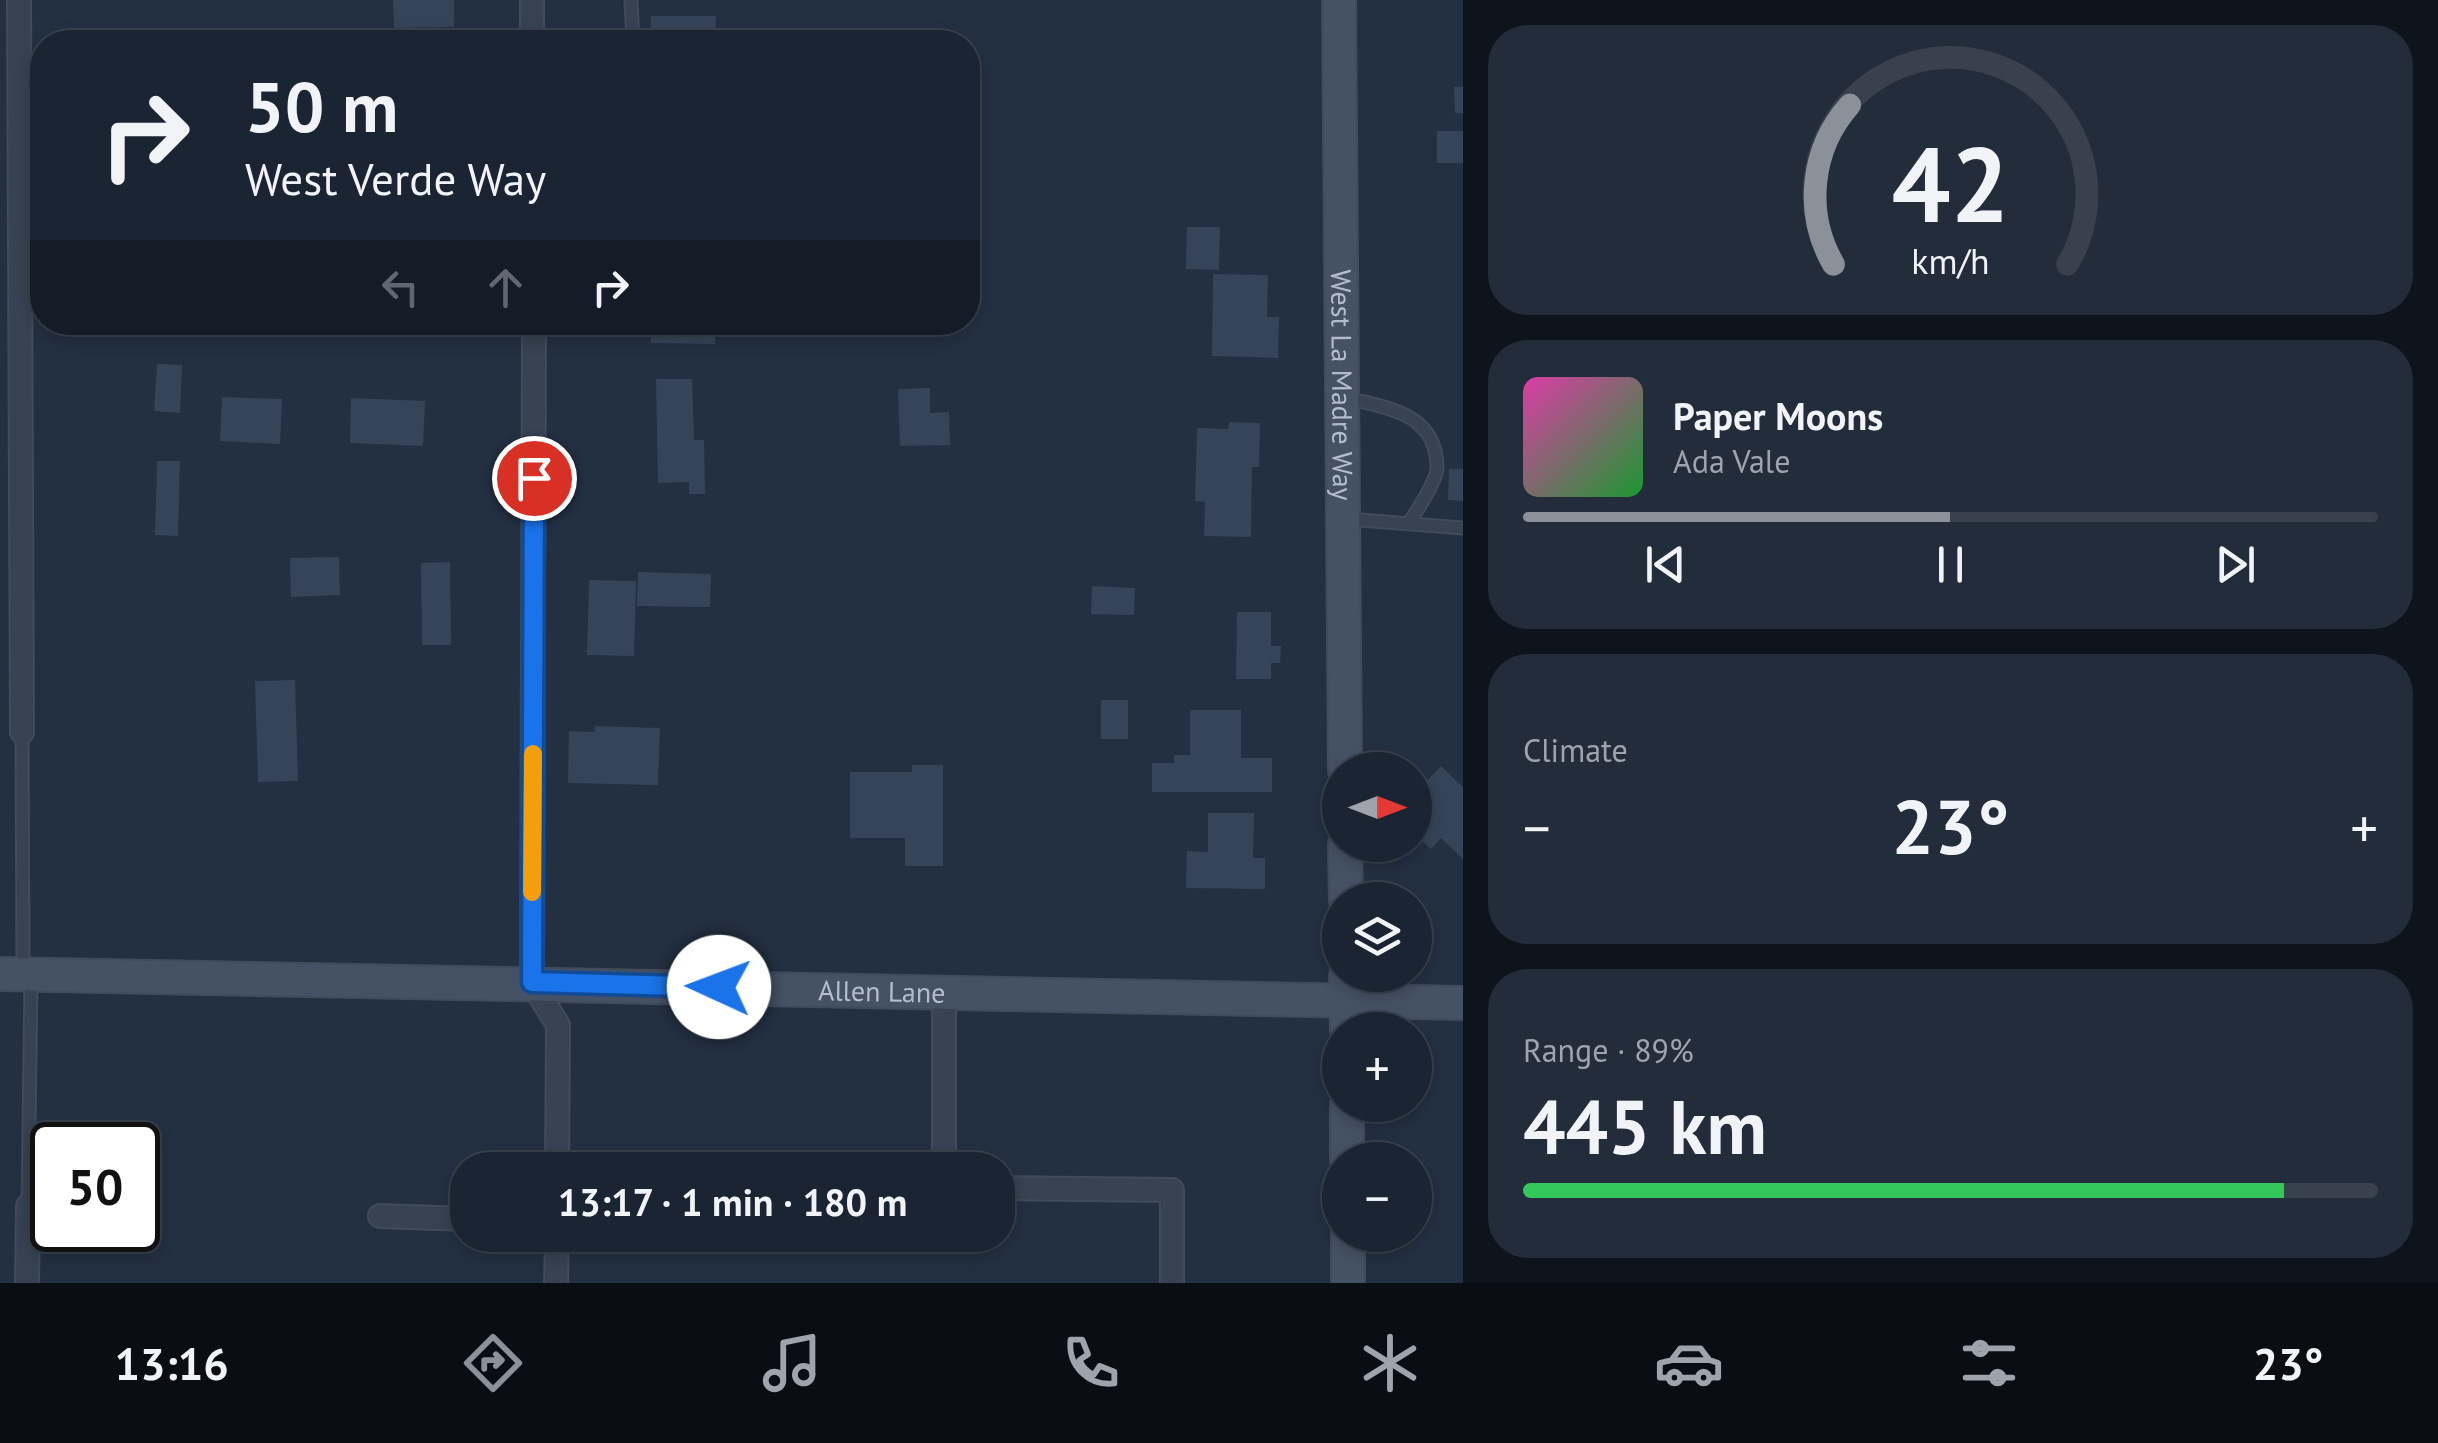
<!DOCTYPE html>
<meta charset="utf-8">
<style>
:root{--surface:#1a2432;--page:#232c3a;--text:#f1f3f6;--muted:#9fa4ac;--line:#38414d;--accent:#8c9099}
body{margin:0;font-family:"PT Sans",sans-serif;background:var(--page);color:var(--text);height:100vh;display:flex;flex-direction:column;font-size:38px;white-space:nowrap}
*{box-sizing:border-box;margin:0}
p{font-size:32px;color:var(--muted)}
.icon{flex:none;width:55px;height:55px;fill:none;stroke:currentColor;stroke-width:2;stroke-linecap:round;stroke-linejoin:round}
.map{position:relative;flex:1;overflow:hidden}
.side{display:flex;flex-direction:column;gap:25px;padding:25px;background:#0e141c;width:975px}
.side>*{flex:none}
.banner{position:absolute;left:30px;top:30px;width:950px;height:305px;border-radius:40px;box-shadow:0 5px 15px #0003,0 0 0 2px var(--line);background:#1a2432;color:var(--text);overflow:hidden}
.needle{width:65px;rotate:90deg}
.fabs{position:absolute;left:1322px;top:752px;display:grid;gap:20px}
.fabs a{display:grid;place-items:center;width:110px;height:110px;border-radius:50%;background:var(--surface);box-shadow:0 5px 15px #0003,0 0 0 2px var(--line);font-size:50px}
.speed{position:absolute;left:30px;top:1122px;display:flex;gap:20px;font-size:50px;font-weight:700;text-align:center}
.speed>*{display:grid;place-content:center;width:130px;height:130px;border-radius:50%;background:var(--surface);box-shadow:0 5px 15px #0003,0 0 0 2px var(--line);line-height:1}
.speed .limit{border:5px solid #111;border-radius:15px;background:#fff;color:#111}
.pin{position:absolute;display:grid;place-items:center;width:85px;height:85px;color:#fff;margin:-42px;border:5px solid #fff;border-radius:50%;box-shadow:0 2px 10px #0007}
.me{position:absolute;width:110px;margin:-55px;rotate:272deg;stroke-linejoin:round;filter:drop-shadow(0 0 8px #0008)}
.turn{display:flex;align-items:center;gap:35px;height:210px;padding:0 50px;font-size:45px}
.turn .icon{width:130px;height:130px;stroke-width:2.5}
.turn b{display:block;font-size:70px;line-height:85px}
.lanes{display:flex;align-items:center;height:95px;padding:0 50px;background:#0003;justify-content:center;gap:50px;direction:ltr}
.lanes .off{opacity:.35}
.big{font-size:75px;font-weight:600;line-height:1.1}
.side .widget{flex:1;display:flex;flex-direction:column;justify-content:center;gap:15px;min-width:0;padding:0 35px;border-radius:40px;background:var(--page)}
.side .dial{align-items:center;gap:0}
.dial svg{height:260px;overflow:visible;fill:none;stroke:var(--line);stroke-width:7;stroke-linecap:round;text-anchor:middle}
.dial text{fill:var(--text);stroke:none}
.song{display:flex;align-items:center;gap:30px}
.cover{width:120px;height:120px;border-radius:15px;background:linear-gradient(135deg,hsl(320 70% 55%),hsl(130 70% 35%))}
.played{height:10px;border-radius:5px;background:linear-gradient(90deg,var(--accent) 50%,var(--line) 50%)}
.keys{display:flex;justify-content:space-around;direction:ltr}
.heat{display:flex;justify-content:space-between;align-items:center;font-size:55px;direction:ltr}
.charge{height:15px;border-radius:8px;background:linear-gradient(90deg,#34c759 89%,var(--line) 0)}
.trip{position:absolute;left:450px;top:1152px;width:565px;height:100px;border-radius:40px;background:var(--surface);box-shadow:0 5px 15px #0003,0 0 0 2px var(--line);font-weight:600;line-height:100px;text-align:center}
.dock{display:flex;height:160px;justify-content:space-around;align-items:center;background:#0a0e14;color:var(--muted)}
.dock .icon{width:70px;height:70px}
.dock .on{color:var(--accent)}
.dock b{font-size:45px;color:var(--text)}
main{display:flex;flex:1;min-height:0}
.map>svg:first-child{display:block}
.building{fill:#354458}
.lines{fill:none;stroke-linecap:round;stroke-linejoin:round}
.lane-casing{stroke:#414b5b;stroke-width:15}
.street-casing{stroke:#414b5b;stroke-width:26}
.secondary-casing{stroke:#414b5b;stroke-width:36}
.lane{stroke:#374252;stroke-width:11}
.street{stroke:#374252;stroke-width:22}
.secondary{stroke:#455165;stroke-width:32}
.route-casing{stroke:#114b97;stroke-width:25}
.route{stroke:#1a73e8;stroke-width:18}
.slow{stroke:#f59e0b;stroke-width:18}
.labels{text-anchor:middle;stroke-width:10;stroke-linejoin:round;paint-order:stroke}
.street-label{font-size:28px;fill:#b4bdcc;stroke:#1c2737}
</style>
<main>
<div class="map">
<svg width="1463" height="1283" viewBox="0 0 1463 1283">
<rect width="100%" height="100%" fill="#233042"/>
<!-- building -->
<path class="building" d="M393,0H454V27L394,28Z
M651,16H716L715,42H651Z
M1454,87H1463V113H1455Z
M1437,131H1463V163H1437Z
M1187,227H1220L1219,270L1186,269Z
M1213,274L1268,275L1267,317H1279L1278,358L1212,356Z
M229,322H259V332L229,333Z
M651,322H715V344L651,343Z
M157,364L182,365L180,413L154,411Z
M656,379H692L694,440H704L705,494H689V482L658,483Z
M930,388V413L949,412L950,445L900,446L898,389Z
M222,397L282,399L280,444L220,441Z
M351,398L425,401L423,446L350,443Z
M1229,422L1260,423L1259,467H1252L1251,537L1204,536L1205,502L1195,501L1197,428L1228,429Z
M157,461H180L178,536L155,535Z
M1449,469H1463V501L1448,500Z
M339,557L340,595L291,597L290,558Z
M450,562L451,645H422L421,563Z
M638,572L711,574L710,607L637,606Z
M589,580L636,581L634,656L587,655Z
M1092,586L1135,588L1134,615L1091,614Z
M1237,612H1271V646H1281L1280,663H1271V679H1236Z
M295,680L298,781L258,782L255,681Z
M1101,700H1128V739H1101Z
M1190,710H1241V758H1272V792H1152V763H1174V755H1190Z
M595,726L660,728L658,785L568,783L569,731L594,732Z
M912,765H943V866H905V838H850V772H912Z
M1441,766L1463,787V859L1441,838L1431,849L1415,835V793Z
M1208,813H1254L1253,858H1265V889L1186,888L1187,851L1208,852Z"/>
<g class="lines">
<!-- lane casing -->
<g class="lane-casing">
<path id="lane" d="M631,0L633,42
M1347,398C1380,406 1426,411 1435,451C1437,459 1438,467 1436,474C1430,492 1419,507 1409,523
M1347,519L1463,528
M22,732L23,973
M28,1206L31,979"/>
</g>
<!-- street casing -->
<g class="street-casing">
<path id="street" d="M19,0L22,732
M532,0V42
M534,322L532,983L558,1025L557,1170
M944,993V1170
M998,1188L1172,1190V1283
M380,1216L468,1219
M27,1283L28,1206
M556,1283L557,1235"/>
</g>
<!-- secondary casing -->
<g class="secondary-casing">
<g id="secondary">
<path id="s1" d="M1339,0L1345,770"/>
<path d="M1345,845L1346,900"/>
<path id="s2" d="M0,974L1463,1003"/>
<path d="M1346,975L1347,1030"/>
<path d="M1347,1105V1160"/>
<path d="M1348,1235V1283"/>
</g>
</g>
<!-- lane -->
<use href="#lane" class="lane"/>
<!-- street -->
<use href="#street" class="street"/>
<!-- secondary -->
<use href="#secondary" class="secondary"/>
</g>
<g class="lines">
<!-- route casing -->
<g class="route-casing">
<path id="route" d="M534,478L532,982L719,987"/>
</g>
<!-- route -->
<use href="#route" class="route"/>
<!-- slow -->
<path class="slow" d="M532,892L533,754"/>
</g>
<g class="labels">
<!-- street labels -->
<g class="street-label">
<text dy="10" stroke="none"><textPath href="#s1" startOffset="385">West La Madre Way</textPath></text>
<text dy="10" stroke="none"><textPath href="#s2" startOffset="882">Allen Lane</textPath></text>
</g>
</g>
</svg>
<div class="fabs">
<a><svg class="needle" viewBox="-14 -14 28 28"><path d="M0-13l5 13h-10z" fill="#e53935"/><path d="M0 13l5-13h-10z" fill="#9fa4ac"/></svg></a>
<a><svg class="icon" aria-label="layers" viewBox="0 0 24 24"><path d="M12 4l9 5-9 5-9-5zM3 14l9 5 9-5"/></svg></a>
<a>+</a>
<a>−</a>
</div>
<div class="speed"><div class="limit">50</div></div>
<div class="pin" style="left:534px;top:478px;background:#d93025"><svg class="icon" aria-label="arrive" viewBox="0 0 24 24"><path d="M6 21V4h12l-3 4 3 4H6"/></svg></div>
<svg class="me" style="left:719px;top:987px" viewBox="-20 -20 40 40"><circle r="19" fill="#fff"/><path d="M0-13L10 11 0 6-10 11z" fill="#1a73e8"/></svg>
<div class="trip">13:17 · 1 min · 180 m</div>
<div class="banner">
<div class="turn"><svg class="icon" aria-label="right" viewBox="0 0 24 24"><path d="M7 20v-9h11M14 6l5 5-5 5"/></svg><div><b>50 m</b>West Verde Way</div></div>
<div class="lanes"><svg class="icon off" aria-label="left" viewBox="0 0 24 24"><path d="M17 20v-9H6M10 6l-5 5 5 5"/></svg><svg class="icon off" aria-label="ahead" viewBox="0 0 24 24"><path d="M12 20V5M6 11l6-6 6 6"/></svg><svg class="icon" aria-label="right" viewBox="0 0 24 24"><path d="M7 20v-9h11M14 6l5 5-5 5"/></svg></div>
</div>
</div>
<section class="side">
<div class="widget dial"><svg viewBox="0 0 100 80">
<path d="M14 69A42 42 0 1 1 86 69"/>
<path d="M14 69A42 42 0 0 1 19 20" stroke="#8c9099"/>
<text x="50" y="56" font-size="32" font-weight="700">42</text>
<text x="50" y="72" font-size="11">km/h</text>
</svg></div>
<div class="widget">
<div class="song"><i class="cover"></i><div><b>Paper Moons</b><p>Ada Vale</p></div></div>
<div class="played"></div>
<div class="keys"><svg class="icon" aria-label="previous" viewBox="0 0 24 24"><path d="M18 5L8 12l10 7zM5 5v14"/></svg><svg class="icon" aria-label="pause" viewBox="0 0 24 24"><path d="M8 5v14M16 5v14"/></svg><svg class="icon" aria-label="next" viewBox="0 0 24 24"><path d="M6 5l10 7-10 7zM19 5v14"/></svg></div>
</div>
<div class="widget"><p>Climate</p>
<div class="heat"><a>−</a><b class="big">23°</b><a>+</a></div>
</div>
<div class="widget"><p>Range · 89%</p><b class="big">445 km</b><div class="charge"></div></div>
</section>
</main>
<nav class="dock">
<b>13:16</b>
<svg class="icon on" aria-label="directions" viewBox="0 0 24 24"><path d="M12 3l9 9-9 9-9-9zM9 14v-3h6M13 9l2 2-2 2"/></svg>
<svg class="icon" aria-label="music" viewBox="0 0 24 24"><path d="M9 18V5l10-2v13"/><circle cx="6" cy="18" r="3"/><circle cx="16" cy="16" r="3"/></svg>
<svg class="icon" aria-label="phone" viewBox="0 0 24 24"><path d="M5 4h4l2 5-3 2q2 4 5 5l2-3 5 2v4C11 20 4 13 5 4z"/></svg>
<svg class="icon" aria-label="climate" viewBox="0 0 24 24"><path d="M12 3v18M4 7l16 10M4 17L20 7"/></svg>
<svg class="icon" aria-label="car" viewBox="0 0 24 24"><path d="M5 17H2v-5l4-1 3-4h7l3 4 3 1v5h-3M9 17h6M6 11h13"/><circle cx="7" cy="17" r="2"/><circle cx="17" cy="17" r="2"/></svg>
<svg class="icon" aria-label="filters" viewBox="0 0 24 24"><path d="M4 7h16M4 17h16"/><circle cx="9" cy="7" r="2"/><circle cx="15" cy="17" r="2"/></svg>
<b>23°</b>
</nav>
